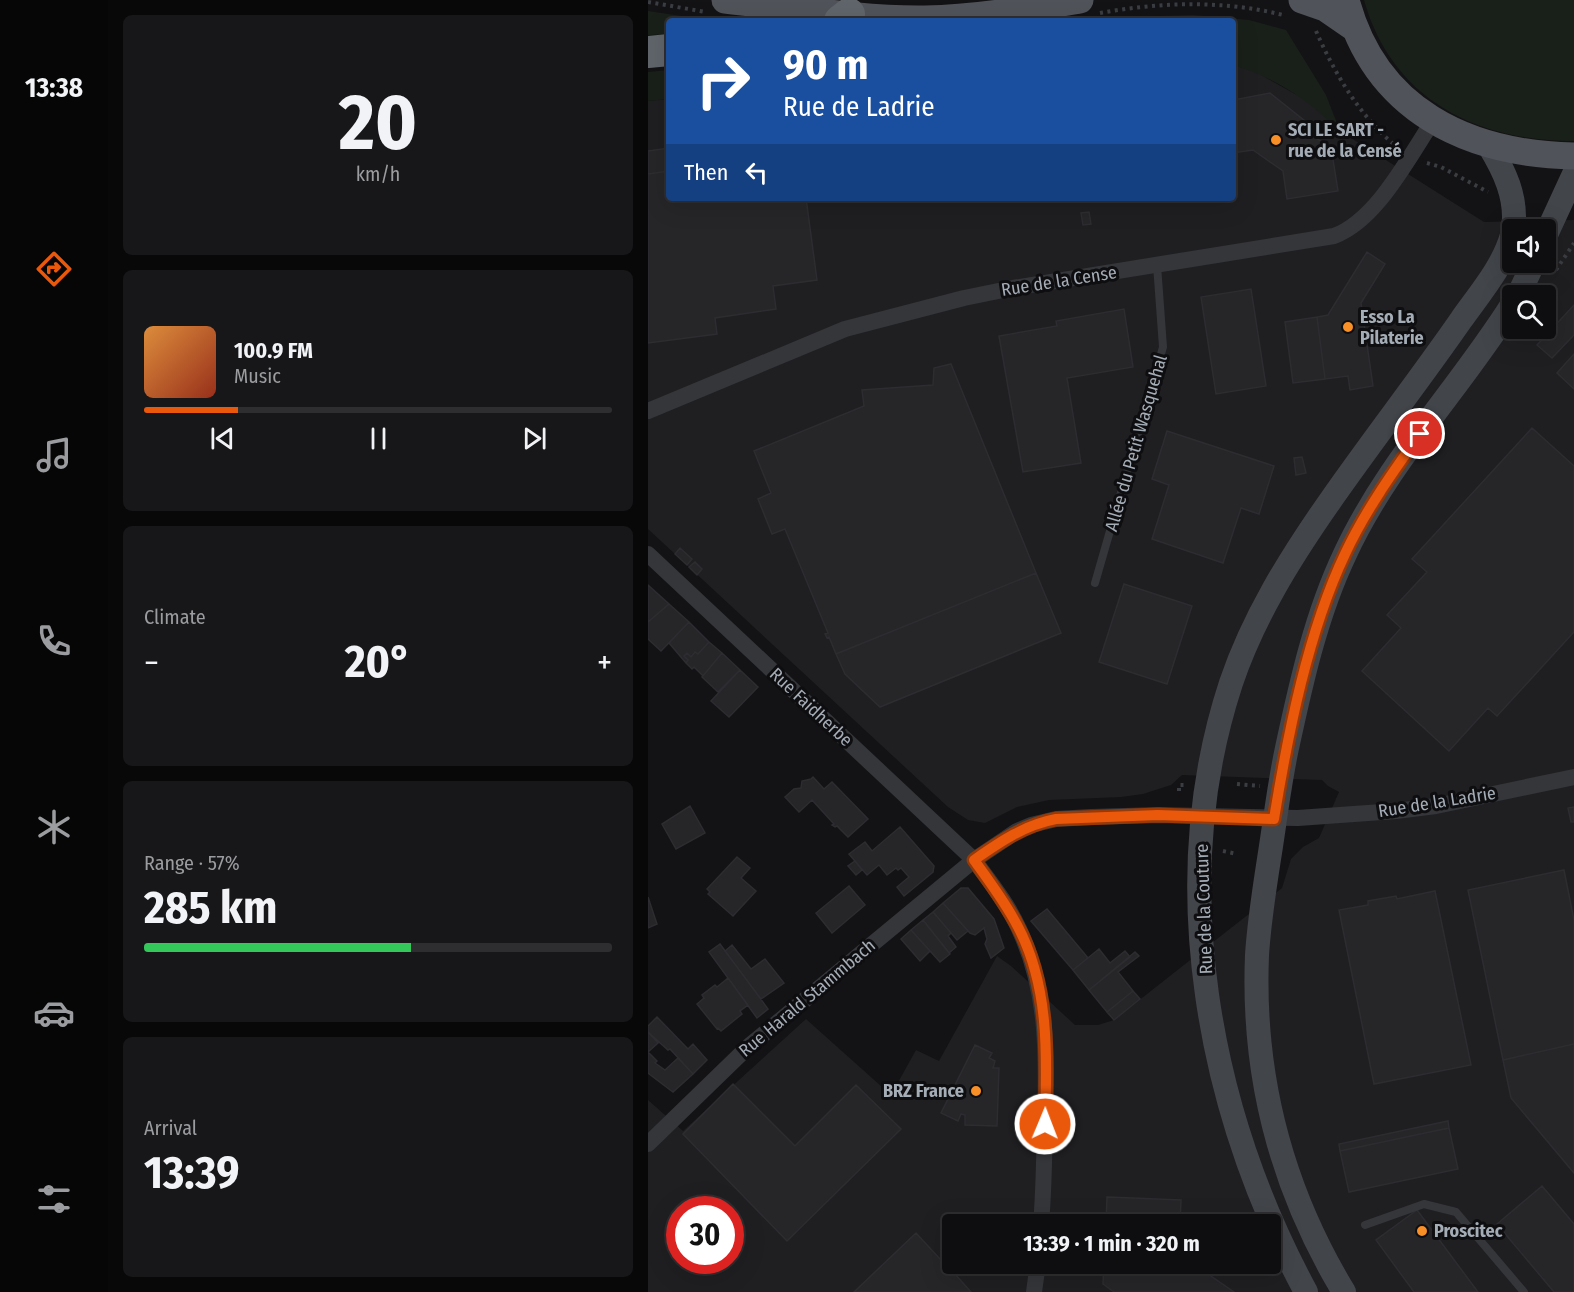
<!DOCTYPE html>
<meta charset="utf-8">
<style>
:root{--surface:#0e0e10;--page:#171719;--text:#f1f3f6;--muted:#9b9c9f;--line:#2e2e30;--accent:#ea580c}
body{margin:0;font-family:"Fira Sans Condensed",sans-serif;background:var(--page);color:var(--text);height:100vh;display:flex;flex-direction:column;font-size:22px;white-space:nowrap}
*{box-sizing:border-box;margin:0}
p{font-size:20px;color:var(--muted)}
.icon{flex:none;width:33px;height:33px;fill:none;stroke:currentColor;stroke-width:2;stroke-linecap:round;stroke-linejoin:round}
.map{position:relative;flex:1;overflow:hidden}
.side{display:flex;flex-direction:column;gap:15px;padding:15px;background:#080809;width:540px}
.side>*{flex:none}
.banner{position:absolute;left:18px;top:18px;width:570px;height:183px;border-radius:6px;box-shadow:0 6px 24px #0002,0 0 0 2px var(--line);background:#1a4fa0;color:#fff;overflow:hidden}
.tools{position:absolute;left:854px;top:219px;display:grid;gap:12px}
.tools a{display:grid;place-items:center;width:54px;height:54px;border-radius:6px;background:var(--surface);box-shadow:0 6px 24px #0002,0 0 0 2px var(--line);font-size:30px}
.speed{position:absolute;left:18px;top:1196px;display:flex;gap:12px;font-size:30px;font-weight:700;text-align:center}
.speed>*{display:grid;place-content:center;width:78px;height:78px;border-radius:50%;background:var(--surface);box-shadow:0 6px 24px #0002,0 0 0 2px var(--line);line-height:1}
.speed .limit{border:9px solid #d22;background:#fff;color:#111}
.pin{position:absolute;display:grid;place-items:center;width:51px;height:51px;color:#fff;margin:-26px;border:3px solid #fff;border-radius:50%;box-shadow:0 2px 6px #0007}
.me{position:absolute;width:66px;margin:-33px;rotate:1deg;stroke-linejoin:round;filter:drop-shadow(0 0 4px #0008)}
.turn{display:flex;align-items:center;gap:21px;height:126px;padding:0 18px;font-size:27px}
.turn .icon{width:78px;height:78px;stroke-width:2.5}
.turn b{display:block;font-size:42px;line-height:51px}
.then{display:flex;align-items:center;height:57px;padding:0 18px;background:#0003;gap:12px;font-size:22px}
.big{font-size:45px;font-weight:700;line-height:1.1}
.side .card{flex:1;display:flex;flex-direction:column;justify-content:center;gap:9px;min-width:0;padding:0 21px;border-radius:9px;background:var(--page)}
.side .dial{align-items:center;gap:0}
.dial b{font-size:78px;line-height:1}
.song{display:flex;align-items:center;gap:18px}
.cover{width:72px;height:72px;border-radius:9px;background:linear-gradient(135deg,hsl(30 70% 55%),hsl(10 70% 35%))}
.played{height:6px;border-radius:3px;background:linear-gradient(90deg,var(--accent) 20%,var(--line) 20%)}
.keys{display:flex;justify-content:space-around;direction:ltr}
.heat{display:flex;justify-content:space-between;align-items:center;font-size:33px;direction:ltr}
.charge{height:9px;border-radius:4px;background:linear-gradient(90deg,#34c759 57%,var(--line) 0)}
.trip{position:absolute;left:294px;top:1214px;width:339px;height:60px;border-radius:6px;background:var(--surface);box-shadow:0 6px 24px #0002,0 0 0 2px var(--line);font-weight:700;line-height:60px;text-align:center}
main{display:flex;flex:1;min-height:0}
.menu{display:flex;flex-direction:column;width:108px;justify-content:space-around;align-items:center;background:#060606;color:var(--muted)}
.menu .icon{width:42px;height:42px}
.menu .active{color:var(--accent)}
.menu b{font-size:27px;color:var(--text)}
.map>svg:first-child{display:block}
.built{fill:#1f1f22;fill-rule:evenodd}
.green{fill:#192019}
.building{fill:#262629;stroke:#2d2d31;stroke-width:1.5}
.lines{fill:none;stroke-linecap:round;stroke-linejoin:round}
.path{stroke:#3a3d41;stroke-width:4;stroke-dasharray:3 4.5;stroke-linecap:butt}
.lane{stroke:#34363a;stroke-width:8}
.street{stroke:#34363a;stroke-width:16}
.secondary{stroke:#42454a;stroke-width:24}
.primary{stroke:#505359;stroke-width:27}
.highway{stroke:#60656b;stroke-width:32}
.route-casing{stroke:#983908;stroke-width:15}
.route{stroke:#ea580c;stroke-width:10}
.poi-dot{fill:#f88f27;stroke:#0e0e10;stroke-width:2}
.labels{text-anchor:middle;stroke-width:6;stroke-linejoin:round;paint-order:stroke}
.poi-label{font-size:18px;font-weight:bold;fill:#a4acb6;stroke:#0e0e10;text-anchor:start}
.street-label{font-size:18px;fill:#a4acb6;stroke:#0e0e10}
</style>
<main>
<nav class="menu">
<b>13:38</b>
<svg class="icon active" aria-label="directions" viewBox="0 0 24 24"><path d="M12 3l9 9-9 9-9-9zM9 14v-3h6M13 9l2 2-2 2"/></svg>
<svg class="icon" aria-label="music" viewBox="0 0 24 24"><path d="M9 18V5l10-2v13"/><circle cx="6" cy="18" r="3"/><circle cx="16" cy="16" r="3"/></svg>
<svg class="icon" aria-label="phone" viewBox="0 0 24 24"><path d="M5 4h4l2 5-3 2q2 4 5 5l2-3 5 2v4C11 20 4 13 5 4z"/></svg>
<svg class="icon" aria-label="climate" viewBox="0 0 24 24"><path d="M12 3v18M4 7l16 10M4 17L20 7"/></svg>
<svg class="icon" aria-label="car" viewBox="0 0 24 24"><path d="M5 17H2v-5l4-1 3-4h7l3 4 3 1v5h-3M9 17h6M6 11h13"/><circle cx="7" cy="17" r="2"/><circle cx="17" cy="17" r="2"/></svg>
<svg class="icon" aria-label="filters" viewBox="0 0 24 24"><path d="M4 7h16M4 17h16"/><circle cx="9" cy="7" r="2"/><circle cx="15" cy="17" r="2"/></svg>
</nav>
<section class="side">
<div class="card dial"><b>20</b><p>km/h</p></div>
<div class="card">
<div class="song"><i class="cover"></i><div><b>100.9 FM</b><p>Music</p></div></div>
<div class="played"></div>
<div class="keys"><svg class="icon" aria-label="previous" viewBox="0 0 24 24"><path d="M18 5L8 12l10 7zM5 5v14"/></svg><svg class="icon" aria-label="pause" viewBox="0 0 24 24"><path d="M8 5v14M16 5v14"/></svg><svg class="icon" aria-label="next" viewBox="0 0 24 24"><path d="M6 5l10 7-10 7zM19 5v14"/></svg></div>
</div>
<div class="card"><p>Climate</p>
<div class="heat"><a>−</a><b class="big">20°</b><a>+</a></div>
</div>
<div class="card"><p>Range · 57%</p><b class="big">285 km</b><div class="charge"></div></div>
<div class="card"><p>Arrival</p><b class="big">13:39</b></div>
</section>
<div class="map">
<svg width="926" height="1292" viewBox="0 0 926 1292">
<rect width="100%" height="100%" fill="#131315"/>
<!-- built -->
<path class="built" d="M585,65L606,71L663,103L692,131L836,222L926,220V1292H0V1100L35,1131L158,1019L243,1095L268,1050L291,1061L349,956L363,966L427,1025H450L466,1020L634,888L643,859L655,847L671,838L691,792L680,786L674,780L534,775L523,785L495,794L473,797L401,800L369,807L337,823L320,820L300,807L0,529V101L21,99V198H585ZM864,230H897V262H864ZM864,296H897V328H864ZM32,1209H82V1260H32ZM304,1224H622V1263H304Z"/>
<!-- green -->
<path class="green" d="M716,0H926V141C828,141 744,99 716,0Z
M0,11L67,21H21V34L0,35Z
M545,15L601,20L638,30L678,95L692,131C658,99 631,79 585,65V21H463L482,17Z
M21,70V99L0,101V72Z"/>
<!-- building -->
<path class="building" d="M622,93L657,121L659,133L683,147L690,191L639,199L635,171L605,150L585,153V100Z
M21,148V171L0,174V151Z
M21,171V198H158L169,280L125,286L128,309L67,318L69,334L0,343V174Z
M441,212L443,224L435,225L433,213Z
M719,252L737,264L713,303L725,386L702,390L700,376L677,379L669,317L680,315Z
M603,289L618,386L568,394L553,297Z
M926,305V335L904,358L889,345Z
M476,309L485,367L419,378L433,463L375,472L351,336L409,326L408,321Z
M669,317L677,379L645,383L637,322Z
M926,354V389L909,373Z
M303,364L388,573L188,654L181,637L179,638L177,634L180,633L137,529L124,534L110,499L123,493L106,451L216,406L214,390L285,385L286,368Z
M884,428L926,466V632L849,716L840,708L801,751L714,671L753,628L739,615L779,572L764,559Z
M519,431L626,466L611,514L593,508L575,563L504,539L521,485L504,479Z
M654,457L658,473L648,475L646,458Z
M32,548L44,559L39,565L27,554Z
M47,562L54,569L49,575L41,567Z
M388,573L413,633L232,707L197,674L188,654Z
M476,584L544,606L519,684L451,662Z
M0,585L21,604L0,622Z
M21,604L41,622L13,651L0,639V622Z
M41,622L61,642L50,654L47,652L43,657L39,653L36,656L40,660L38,663L21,643Z
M61,642L74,653L55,676L46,667L44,669L38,663L40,660L36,656L39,653L43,657L47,652L50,654Z
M74,653L92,670L70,692L54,677Z
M92,670L110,687L81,717L63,701Z
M165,777L176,789L184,782L220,819L200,837L189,826L187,827L184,825L186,824L164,800L151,812L137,797L146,789L153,788L154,781L163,779Z
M42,806L57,833L28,849L14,824Z
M926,807V822H923L920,808Z
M252,827L286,866L285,872L256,896L249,887L261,877L253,868L250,870L248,868L239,875L231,865L219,875L201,854L217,842L224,851Z
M89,857L102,868L93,878L108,891L85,916L60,894L62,892L59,889Z
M207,861L214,870L208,875L200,866Z
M916,870L926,920V1044L855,1060L820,890Z
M201,886L217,905L184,933L168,913Z
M313,888H320L346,919L356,948L343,958L337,944L339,939L336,928L327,935L322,933L295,903Z
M787,891L823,1065L726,1084L691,910L720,905V901L748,896L749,899Z
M0,897L9,924L0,928Z
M295,903L320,931L309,940L285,912Z
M399,909L440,958L425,970L383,921Z
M285,912L303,933L300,936L308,947L301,953L275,920Z
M275,920L302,954L292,962L263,930Z
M263,930L282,951L272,961L253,939Z
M72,944L120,1009L109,1018L61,952Z
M84,945L103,969L117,959L136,983L113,999L77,951Z
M451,949L462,963L477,951L482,957L441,990L425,970Z
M487,952L491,956L470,972L485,991L459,1012L441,990Z
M80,978L100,1005L92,1011L94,1014L73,1031L70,1028L69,1029L49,1004L56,998L54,995L67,985L69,987Z
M485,991L492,999L466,1020L459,1012Z
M9,1017L40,1049L45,1044L59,1060L45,1074L22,1049L20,1050L0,1032V1026Z
M0,1032L10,1043L0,1052Z
M926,1044V1173L863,1098L855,1060Z
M327,1045L344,1053L341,1058L347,1061L345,1068H351L349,1126L317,1125V1115L313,1114L310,1121L293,1113Z
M0,1052L9,1061L7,1063L17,1070L30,1058L45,1074L25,1092L0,1073Z
M85,1084L147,1146L208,1085L253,1129L139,1241L35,1134Z
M800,1121L801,1128L692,1151L691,1144Z
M801,1128L810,1169L701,1192L692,1151Z
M894,1186L926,1224V1292H906L849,1224Z
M459,1197L533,1200L532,1224H458Z
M769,1210L830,1292H766L728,1240Z
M268,1233L292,1259L295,1256L300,1262L298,1264L323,1292H206Z
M456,1263H544L586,1292H466L455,1284Z"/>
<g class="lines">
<!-- path -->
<path class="path" d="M0,2L58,12
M452,13C513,2 575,0 635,15
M668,31C687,74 712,117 749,147
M779,163L793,167L840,192
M908,270L926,243
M589,784L612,786
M531,791V785H537
M575,851L589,854"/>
<!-- lane -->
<path class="lane" d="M447,583L515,347L509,265
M717,1225L776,1204L808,1212L876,1292"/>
<!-- street -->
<path class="street" d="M0,411L197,329L316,298L365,288L686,236C729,220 760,158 785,121
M0,554L326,860C342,882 360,904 371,929C400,991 399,1056 397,1123C396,1157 396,1190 393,1224
M0,1144L101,1046L326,860L369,831L383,825L408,819L443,817L510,815L650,818L748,811L788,806L926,777
M386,1292L390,1263"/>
<!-- secondary -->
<path class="secondary" d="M840,144C856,170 870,198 865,230
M897,237L926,174
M870,296L886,262
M658,1292C560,1110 517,884 583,683C605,618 641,560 680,504C723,442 770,382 813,320C832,293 855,267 864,235
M696,1292C633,1188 604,1076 609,955C611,923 616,891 621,859C627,822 631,785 639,748C653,683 668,615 697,554C739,463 811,389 864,305"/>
<!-- primary -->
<path class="primary" d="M77,0C143,7 211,20 277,19C330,18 380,9 432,0
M654,0L677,8L706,28
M698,0C727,110 819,154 926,156"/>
<!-- highway -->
<path class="highway" d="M192,21L201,14
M0,52L21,50"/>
</g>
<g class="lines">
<!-- route casing -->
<g class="route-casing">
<path id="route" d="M397,1124C399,1057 402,986 369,925C357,902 341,881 326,860C352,842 376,825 408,819L510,815L626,819C640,733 660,632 697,554C717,511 745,472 772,434"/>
</g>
<!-- route -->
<use href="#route" class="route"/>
</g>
<!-- markers -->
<g class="poi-dot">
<circle cx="628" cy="140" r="6"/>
<circle cx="700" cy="327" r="6"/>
<circle cx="328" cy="1091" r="6"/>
<circle cx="774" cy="1231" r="6"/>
</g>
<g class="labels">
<!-- poi labels -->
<g class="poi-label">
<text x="640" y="136">SCI LE SART -<tspan x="640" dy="21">rue de la Censé</tspan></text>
<text x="712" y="323">Esso La<tspan x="712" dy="21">Pilaterie</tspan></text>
<text x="316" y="1097" text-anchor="end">BRZ France</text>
<text x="786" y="1237">Proscitec</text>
</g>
<!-- street labels -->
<g class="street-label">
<text transform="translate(411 281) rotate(-9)" y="6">Rue de la Cense</text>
<text transform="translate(488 443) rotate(-74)" y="6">Allée du Petit Wasquehal</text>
<text transform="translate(163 707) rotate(43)" y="6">Rue Faidherbe</text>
<text transform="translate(789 802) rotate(-9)" y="6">Rue de la Ladrie</text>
<text transform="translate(556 909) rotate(-92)" y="6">Rue de la Couture</text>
<text transform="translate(159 998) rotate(-40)" y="6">Rue Harald Stammbach</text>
</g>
</g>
</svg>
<div class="tools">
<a><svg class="icon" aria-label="sound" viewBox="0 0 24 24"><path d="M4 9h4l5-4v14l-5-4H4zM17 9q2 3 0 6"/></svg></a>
<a><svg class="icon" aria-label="search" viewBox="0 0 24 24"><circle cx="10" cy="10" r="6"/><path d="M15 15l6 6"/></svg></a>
</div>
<div class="speed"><div class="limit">30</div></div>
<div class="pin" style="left:772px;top:434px;background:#d93025"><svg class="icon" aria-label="arrive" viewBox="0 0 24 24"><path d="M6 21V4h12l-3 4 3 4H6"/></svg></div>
<svg class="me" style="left:397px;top:1124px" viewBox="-20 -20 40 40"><circle r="17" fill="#ea580c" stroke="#fff" stroke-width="3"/><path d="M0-11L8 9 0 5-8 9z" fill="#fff"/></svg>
<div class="trip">13:39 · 1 min · 320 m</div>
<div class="banner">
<div class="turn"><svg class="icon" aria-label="right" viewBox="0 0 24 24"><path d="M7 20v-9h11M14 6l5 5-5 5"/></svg><div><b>90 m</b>Rue de Ladrie</div></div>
<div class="then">Then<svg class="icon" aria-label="left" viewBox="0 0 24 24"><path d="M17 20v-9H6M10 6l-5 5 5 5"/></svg></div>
</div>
</div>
</main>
